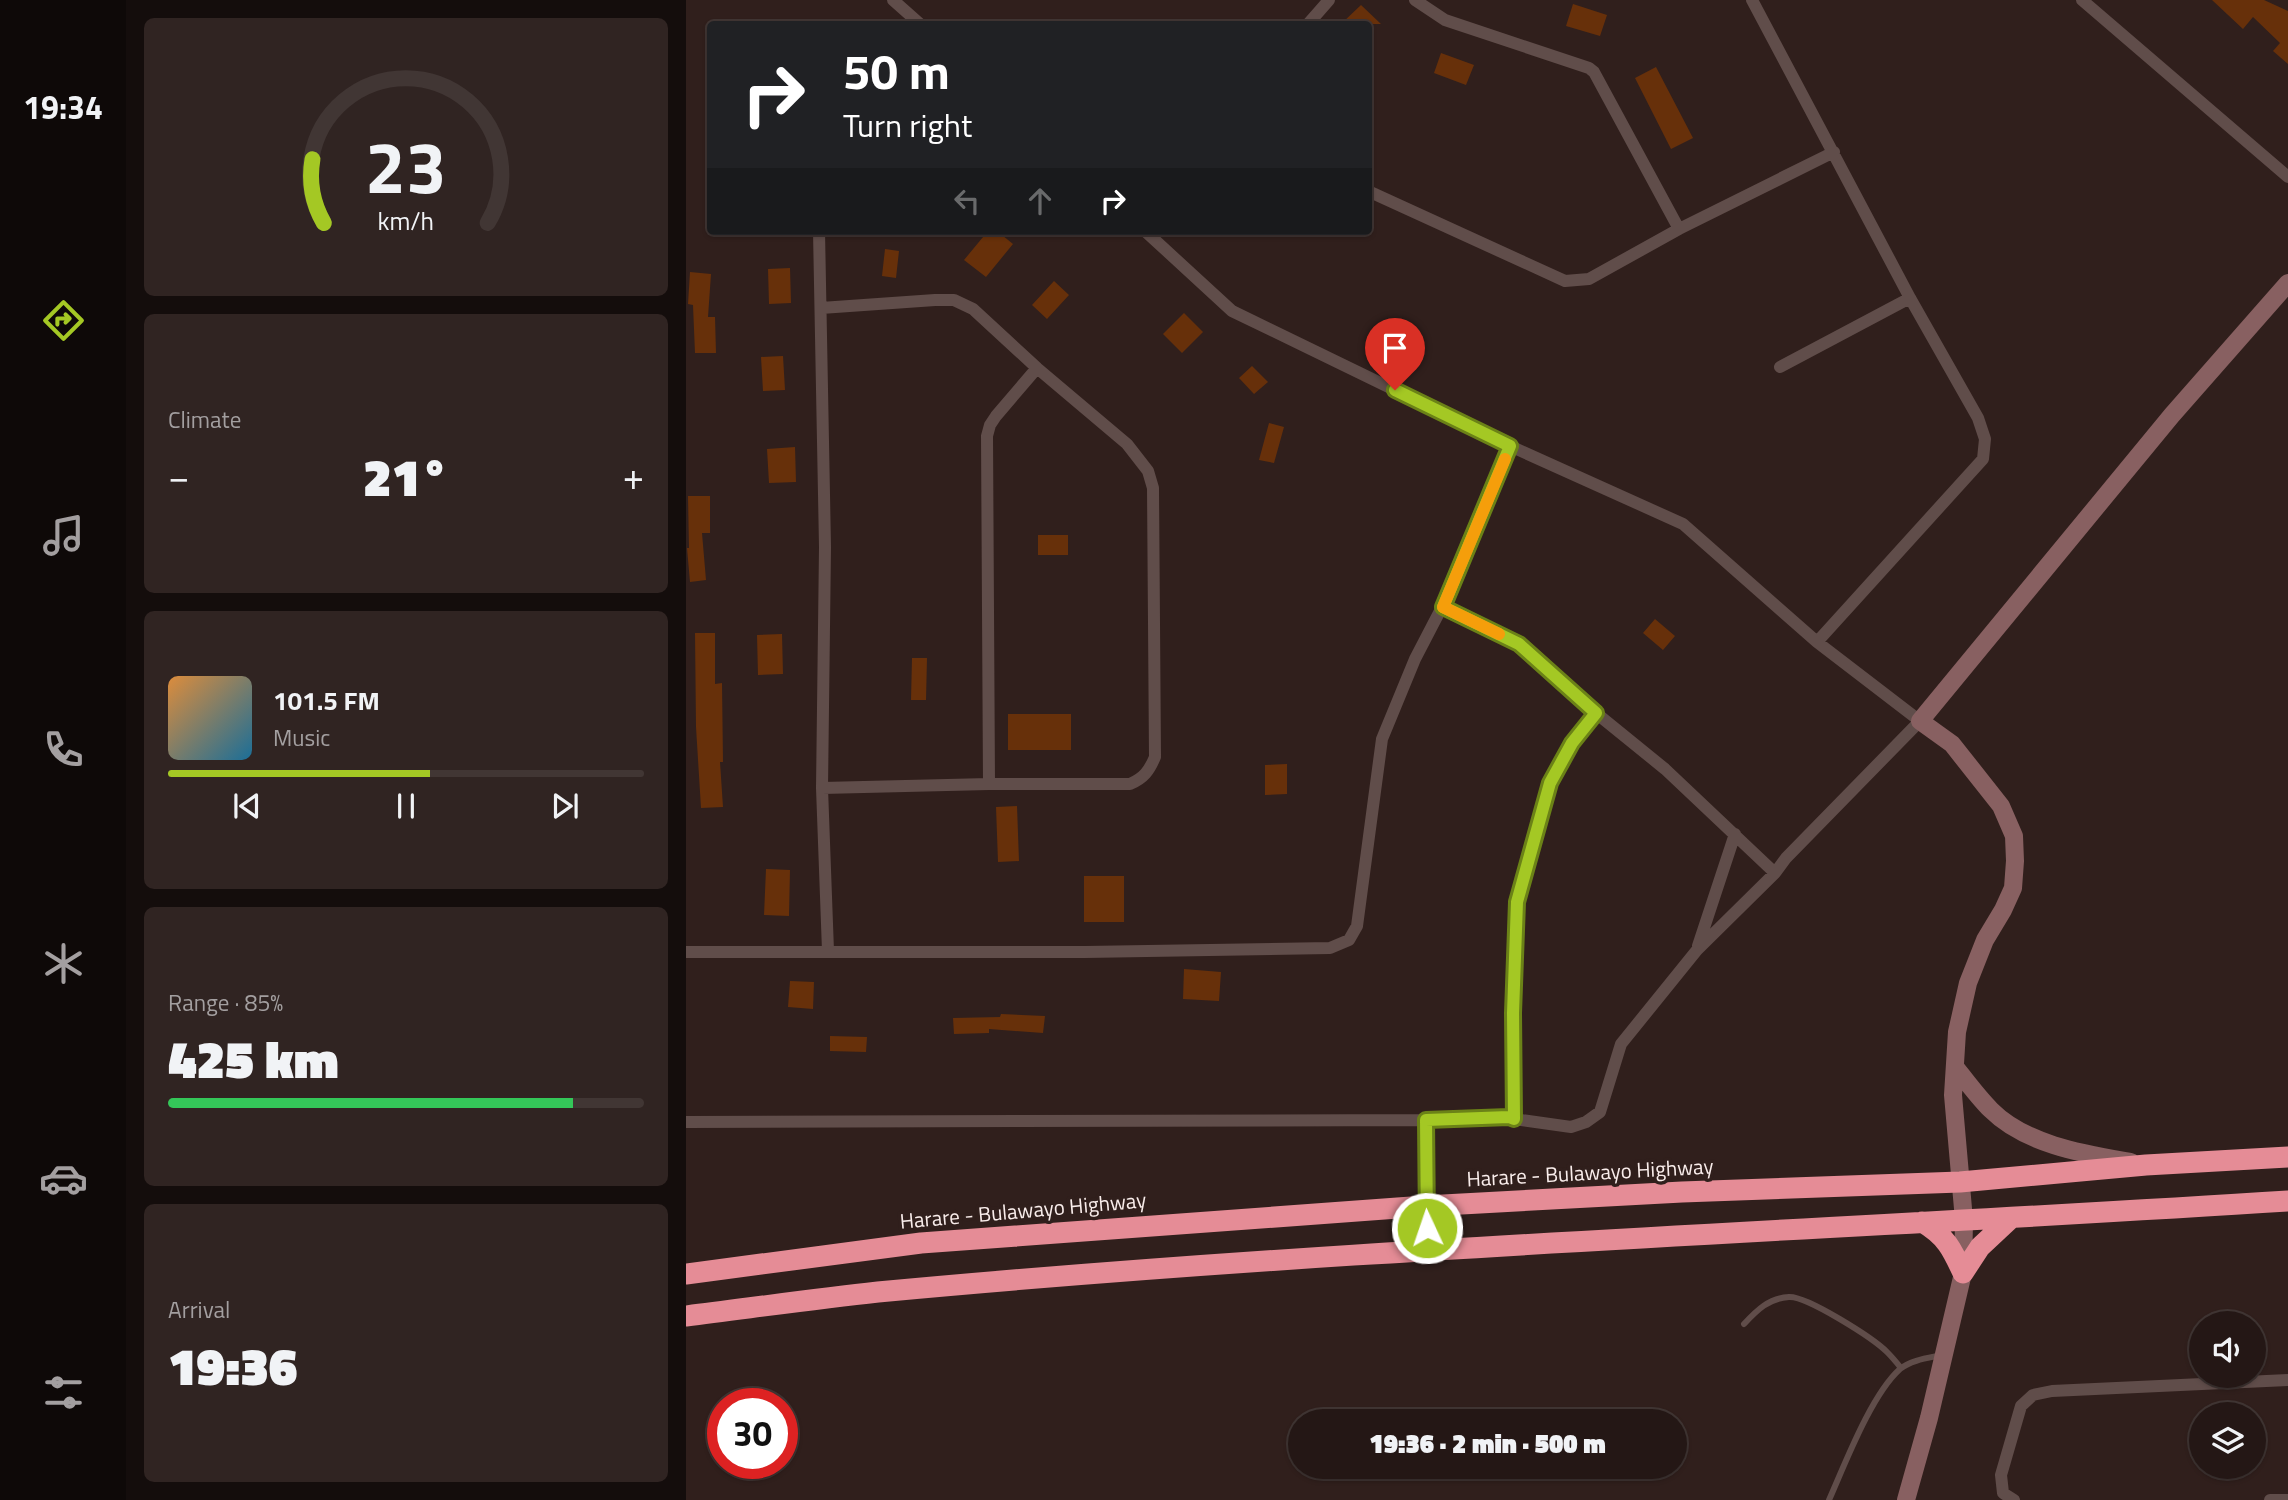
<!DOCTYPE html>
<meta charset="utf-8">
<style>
:root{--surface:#241715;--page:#302422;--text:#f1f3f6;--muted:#a39fa0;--line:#413634;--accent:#a4c824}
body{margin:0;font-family:"Titillium Web",sans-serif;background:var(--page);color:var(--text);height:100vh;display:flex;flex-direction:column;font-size:26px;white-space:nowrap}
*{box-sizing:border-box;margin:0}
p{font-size:23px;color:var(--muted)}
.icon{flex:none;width:38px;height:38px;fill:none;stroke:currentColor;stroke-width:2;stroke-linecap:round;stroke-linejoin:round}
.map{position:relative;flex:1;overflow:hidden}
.drawer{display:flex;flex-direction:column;gap:18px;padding:18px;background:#140d0c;width:560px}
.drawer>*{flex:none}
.banner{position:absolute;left:21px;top:21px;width:665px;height:214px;border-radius:7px;box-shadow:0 2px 5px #0004,0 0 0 2px var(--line);background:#202124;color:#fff;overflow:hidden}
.fabs{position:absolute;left:1503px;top:1311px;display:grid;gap:14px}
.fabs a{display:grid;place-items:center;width:77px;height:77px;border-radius:50%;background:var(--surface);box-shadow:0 2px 5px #0004,0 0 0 2px var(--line);font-size:35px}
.speed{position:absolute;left:21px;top:1388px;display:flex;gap:14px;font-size:35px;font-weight:700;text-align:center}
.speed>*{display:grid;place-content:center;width:91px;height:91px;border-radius:50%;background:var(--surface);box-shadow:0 2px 5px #0004,0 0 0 2px var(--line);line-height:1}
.speed .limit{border:10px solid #d22;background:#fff;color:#111}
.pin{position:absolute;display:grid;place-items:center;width:60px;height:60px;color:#fff;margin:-72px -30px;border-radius:50% 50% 50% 0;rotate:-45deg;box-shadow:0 0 7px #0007}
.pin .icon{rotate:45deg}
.me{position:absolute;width:77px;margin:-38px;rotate:357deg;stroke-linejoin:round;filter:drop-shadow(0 0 5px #0008)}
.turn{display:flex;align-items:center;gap:24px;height:147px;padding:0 21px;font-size:32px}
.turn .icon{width:91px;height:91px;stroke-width:2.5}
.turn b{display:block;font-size:49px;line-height:60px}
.lanes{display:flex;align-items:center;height:66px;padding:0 21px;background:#0003;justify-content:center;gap:35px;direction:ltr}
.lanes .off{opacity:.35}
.big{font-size:52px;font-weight:800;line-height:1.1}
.drawer .widget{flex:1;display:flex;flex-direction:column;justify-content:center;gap:10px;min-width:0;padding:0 24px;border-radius:10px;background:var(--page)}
.drawer .dial{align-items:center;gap:0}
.dial svg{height:182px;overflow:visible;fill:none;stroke:var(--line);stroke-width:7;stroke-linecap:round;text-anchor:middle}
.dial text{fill:var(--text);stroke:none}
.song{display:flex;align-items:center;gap:21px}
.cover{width:84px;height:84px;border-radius:10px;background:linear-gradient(135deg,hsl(30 70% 55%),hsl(200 70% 35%))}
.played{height:7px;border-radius:4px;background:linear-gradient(90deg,var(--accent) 55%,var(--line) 55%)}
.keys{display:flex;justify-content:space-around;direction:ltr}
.heat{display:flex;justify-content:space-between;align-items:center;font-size:38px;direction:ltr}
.charge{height:10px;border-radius:5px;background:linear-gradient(90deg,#34c759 85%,var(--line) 0)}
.trip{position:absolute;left:602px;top:1409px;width:399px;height:70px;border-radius:35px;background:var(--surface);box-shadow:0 2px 5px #0004,0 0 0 2px var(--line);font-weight:800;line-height:70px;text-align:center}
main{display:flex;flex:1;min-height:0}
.dock{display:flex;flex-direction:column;width:126px;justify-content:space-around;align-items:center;background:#0e0908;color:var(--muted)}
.dock .icon{width:49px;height:49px}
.dock .on{color:var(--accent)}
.dock b{font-size:32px;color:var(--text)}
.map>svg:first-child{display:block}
.building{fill:#67300a}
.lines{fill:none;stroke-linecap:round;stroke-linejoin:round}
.lane{stroke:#604d4a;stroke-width:6}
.street{stroke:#604d4a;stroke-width:12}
.secondary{stroke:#886061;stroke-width:18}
.highway{stroke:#e58c96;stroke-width:21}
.route-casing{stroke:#6b8217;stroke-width:18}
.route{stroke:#a4c824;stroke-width:12}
.slow{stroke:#f59e0b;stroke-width:12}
.labels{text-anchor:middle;stroke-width:7;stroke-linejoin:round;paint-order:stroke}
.street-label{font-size:21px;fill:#f9edeb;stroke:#301f1c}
</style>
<main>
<nav class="dock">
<b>19:34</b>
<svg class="icon on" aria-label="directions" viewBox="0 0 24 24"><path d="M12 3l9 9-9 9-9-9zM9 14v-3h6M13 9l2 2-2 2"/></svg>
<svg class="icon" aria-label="music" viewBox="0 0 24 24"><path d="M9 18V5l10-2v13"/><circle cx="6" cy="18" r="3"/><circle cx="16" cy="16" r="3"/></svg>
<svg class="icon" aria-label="phone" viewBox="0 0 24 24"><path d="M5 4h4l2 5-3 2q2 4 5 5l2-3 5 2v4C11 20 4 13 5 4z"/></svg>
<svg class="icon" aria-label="climate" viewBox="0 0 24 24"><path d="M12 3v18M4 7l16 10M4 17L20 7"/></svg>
<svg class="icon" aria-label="car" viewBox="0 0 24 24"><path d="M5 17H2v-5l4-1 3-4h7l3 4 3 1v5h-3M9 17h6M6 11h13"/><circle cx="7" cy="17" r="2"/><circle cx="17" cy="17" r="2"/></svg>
<svg class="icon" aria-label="filters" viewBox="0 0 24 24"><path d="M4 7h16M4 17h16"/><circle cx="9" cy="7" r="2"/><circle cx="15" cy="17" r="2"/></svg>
</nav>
<section class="drawer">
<div class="widget dial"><svg viewBox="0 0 100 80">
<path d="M14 69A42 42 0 1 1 86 69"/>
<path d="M14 69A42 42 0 0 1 9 41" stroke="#a4c824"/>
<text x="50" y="56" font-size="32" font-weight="700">23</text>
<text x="50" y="72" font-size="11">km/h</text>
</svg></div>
<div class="widget"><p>Climate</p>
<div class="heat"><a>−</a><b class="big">21°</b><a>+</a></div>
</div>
<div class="widget">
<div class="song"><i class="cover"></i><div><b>101.5 FM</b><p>Music</p></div></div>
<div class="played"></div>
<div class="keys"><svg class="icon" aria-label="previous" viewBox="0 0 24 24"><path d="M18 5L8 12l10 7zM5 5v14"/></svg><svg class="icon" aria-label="pause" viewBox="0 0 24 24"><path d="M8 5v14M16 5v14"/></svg><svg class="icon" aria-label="next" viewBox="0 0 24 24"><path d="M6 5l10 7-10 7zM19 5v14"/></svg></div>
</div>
<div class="widget"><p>Range · 85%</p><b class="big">425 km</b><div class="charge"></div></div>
<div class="widget"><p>Arrival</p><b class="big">19:36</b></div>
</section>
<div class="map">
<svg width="1602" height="1500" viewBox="0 0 1602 1500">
<rect width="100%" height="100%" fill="#301f1c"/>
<!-- building -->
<path class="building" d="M1526,0H1578L1602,11V64L1587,51L1594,43L1567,17L1557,29Z
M887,4L921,15L914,36L880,26Z
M675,5L695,24H655Z
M755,53L788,65L780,85L748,73Z
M970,67L1007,138L985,149L949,78Z
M302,231H311L327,244L300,277L278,260Z
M199,249L213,251L210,278L196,276Z
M104,268L105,303L83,304L82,269Z
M4,272L25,274L22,317H29L30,353H9L7,305L2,304Z
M368,281L383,295L361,319L346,305Z
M498,313L517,332L496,353L477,334Z
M97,356L99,390L77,391L75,357Z
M566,366L582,382L568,394L553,378Z
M583,423L598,427L588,463L573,460Z
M109,447L110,482L83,483L81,449Z
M2,496H24V533H16L20,580L4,582L1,548H3Z
M352,535H382V555H352Z
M969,619L989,636L977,650L957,633Z
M9,633H29V684L36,683L37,762H34L37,807L15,808L10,727Z
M96,634L97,674L72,675L71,635Z
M226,658H241L240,700H225Z
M322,714H385V750H322Z
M601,764V794L579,795V765Z
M331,806L333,861L312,862L310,807Z
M80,869L104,870L103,916L78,915Z
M398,876H438V922H398Z
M498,969L535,972L533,1001L497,999Z
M104,981L128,982L127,1009L102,1007Z
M315,1014L359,1016L357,1033L303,1029V1033L268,1034L267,1018L314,1017Z
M144,1036L181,1037L180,1052L144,1051Z"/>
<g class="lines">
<!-- lane -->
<path class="lane" d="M1058,1324C1071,1310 1083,1298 1103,1297C1121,1296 1187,1338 1201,1352C1206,1357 1211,1363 1215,1368
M1143,1500C1159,1464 1185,1395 1214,1369C1225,1360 1242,1358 1256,1355"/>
<!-- street -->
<path class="street" d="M207,0L234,24
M729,0L759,20L903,68L908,72L993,229
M1066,0L1224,298L1292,418L1299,439L1297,459L1131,642
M1396,0L1602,177
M622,24L643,0
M682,191L879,281L903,279L993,229L1148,152
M133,231L139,547L136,788L142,951
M135,308L249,300H268L287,309L351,368L441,444L462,471L467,488L469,757C463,771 458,778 444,784H303L136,788
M1094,367L1224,298
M756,607L833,644L910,713L979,769L1089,873
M303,784L301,436L304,425L310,416L351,368
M1012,946L1049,834
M0,952H399L644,948L663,940L671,926L696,739L729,659L756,607L824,446
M828,1119L827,1013L831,902L864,783L886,743L910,713
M740,1120L739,1206L743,1251
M0,1122L740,1120L823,1117L828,1119L885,1127L900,1122L914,1112L935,1044L1011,950L1089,873L1100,858L1234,721L1131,642L997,524L824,446L546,311L459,231
M1328,1500L1317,1493L1315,1475L1335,1406L1347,1395L1366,1391L1602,1380
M1584,1500H1602"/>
<!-- secondary -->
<path class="secondary" d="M1270,1068C1281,1082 1292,1097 1305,1110C1340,1145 1399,1154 1445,1162
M1220,1500L1243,1418L1277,1273L1278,1220L1267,1095L1271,1032L1282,983L1299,940L1317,910L1327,888L1329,861L1328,836L1315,806L1266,744L1234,721L1486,415L1602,283"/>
<!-- highway -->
<path class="highway" d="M1236,1222C1260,1236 1266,1249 1277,1273
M1277,1273L1294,1247L1325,1218
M0,1274L235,1243L739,1206L996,1192L1274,1182L1460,1165L1602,1157
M0,1316C64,1308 128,1299 192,1292C661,1248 1132,1231 1602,1201"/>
</g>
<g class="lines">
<!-- route casing -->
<g class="route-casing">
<path id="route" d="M709,390L824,446L757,607L833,644L910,713L886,743L864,783L831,902L827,1013L828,1119L823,1117L740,1120L741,1228"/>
</g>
<!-- route -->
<use href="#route" class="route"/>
<!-- slow -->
<path class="slow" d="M813,634L757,607L819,459"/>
</g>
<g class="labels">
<!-- street labels -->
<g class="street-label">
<text transform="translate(904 1173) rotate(-3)" y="7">Harare - Bulawayo Highway</text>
<text transform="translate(337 1211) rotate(-5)" y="7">Harare - Bulawayo Highway</text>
</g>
</g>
</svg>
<div class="fabs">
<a><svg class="icon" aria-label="sound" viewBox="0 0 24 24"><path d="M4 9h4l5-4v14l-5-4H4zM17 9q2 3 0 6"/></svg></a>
<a><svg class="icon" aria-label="layers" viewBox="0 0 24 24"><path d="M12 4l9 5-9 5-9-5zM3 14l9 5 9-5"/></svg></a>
</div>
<div class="speed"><div class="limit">30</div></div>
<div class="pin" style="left:709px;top:390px;background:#d93025"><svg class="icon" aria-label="arrive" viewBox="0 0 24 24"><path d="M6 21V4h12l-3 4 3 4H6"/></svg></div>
<svg class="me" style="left:741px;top:1228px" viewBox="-20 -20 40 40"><circle r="17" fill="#a4c824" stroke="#fff" stroke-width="3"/><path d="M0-11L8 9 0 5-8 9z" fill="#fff"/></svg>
<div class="trip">19:36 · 2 min · 500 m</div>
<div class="banner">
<div class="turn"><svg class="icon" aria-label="right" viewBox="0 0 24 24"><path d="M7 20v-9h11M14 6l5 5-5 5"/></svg><div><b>50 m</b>Turn right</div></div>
<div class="lanes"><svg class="icon off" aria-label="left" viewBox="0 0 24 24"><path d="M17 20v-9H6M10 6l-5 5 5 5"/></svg><svg class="icon off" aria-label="ahead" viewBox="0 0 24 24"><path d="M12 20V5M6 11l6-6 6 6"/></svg><svg class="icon" aria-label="right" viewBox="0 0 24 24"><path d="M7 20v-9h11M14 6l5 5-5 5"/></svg></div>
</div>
</div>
</main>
